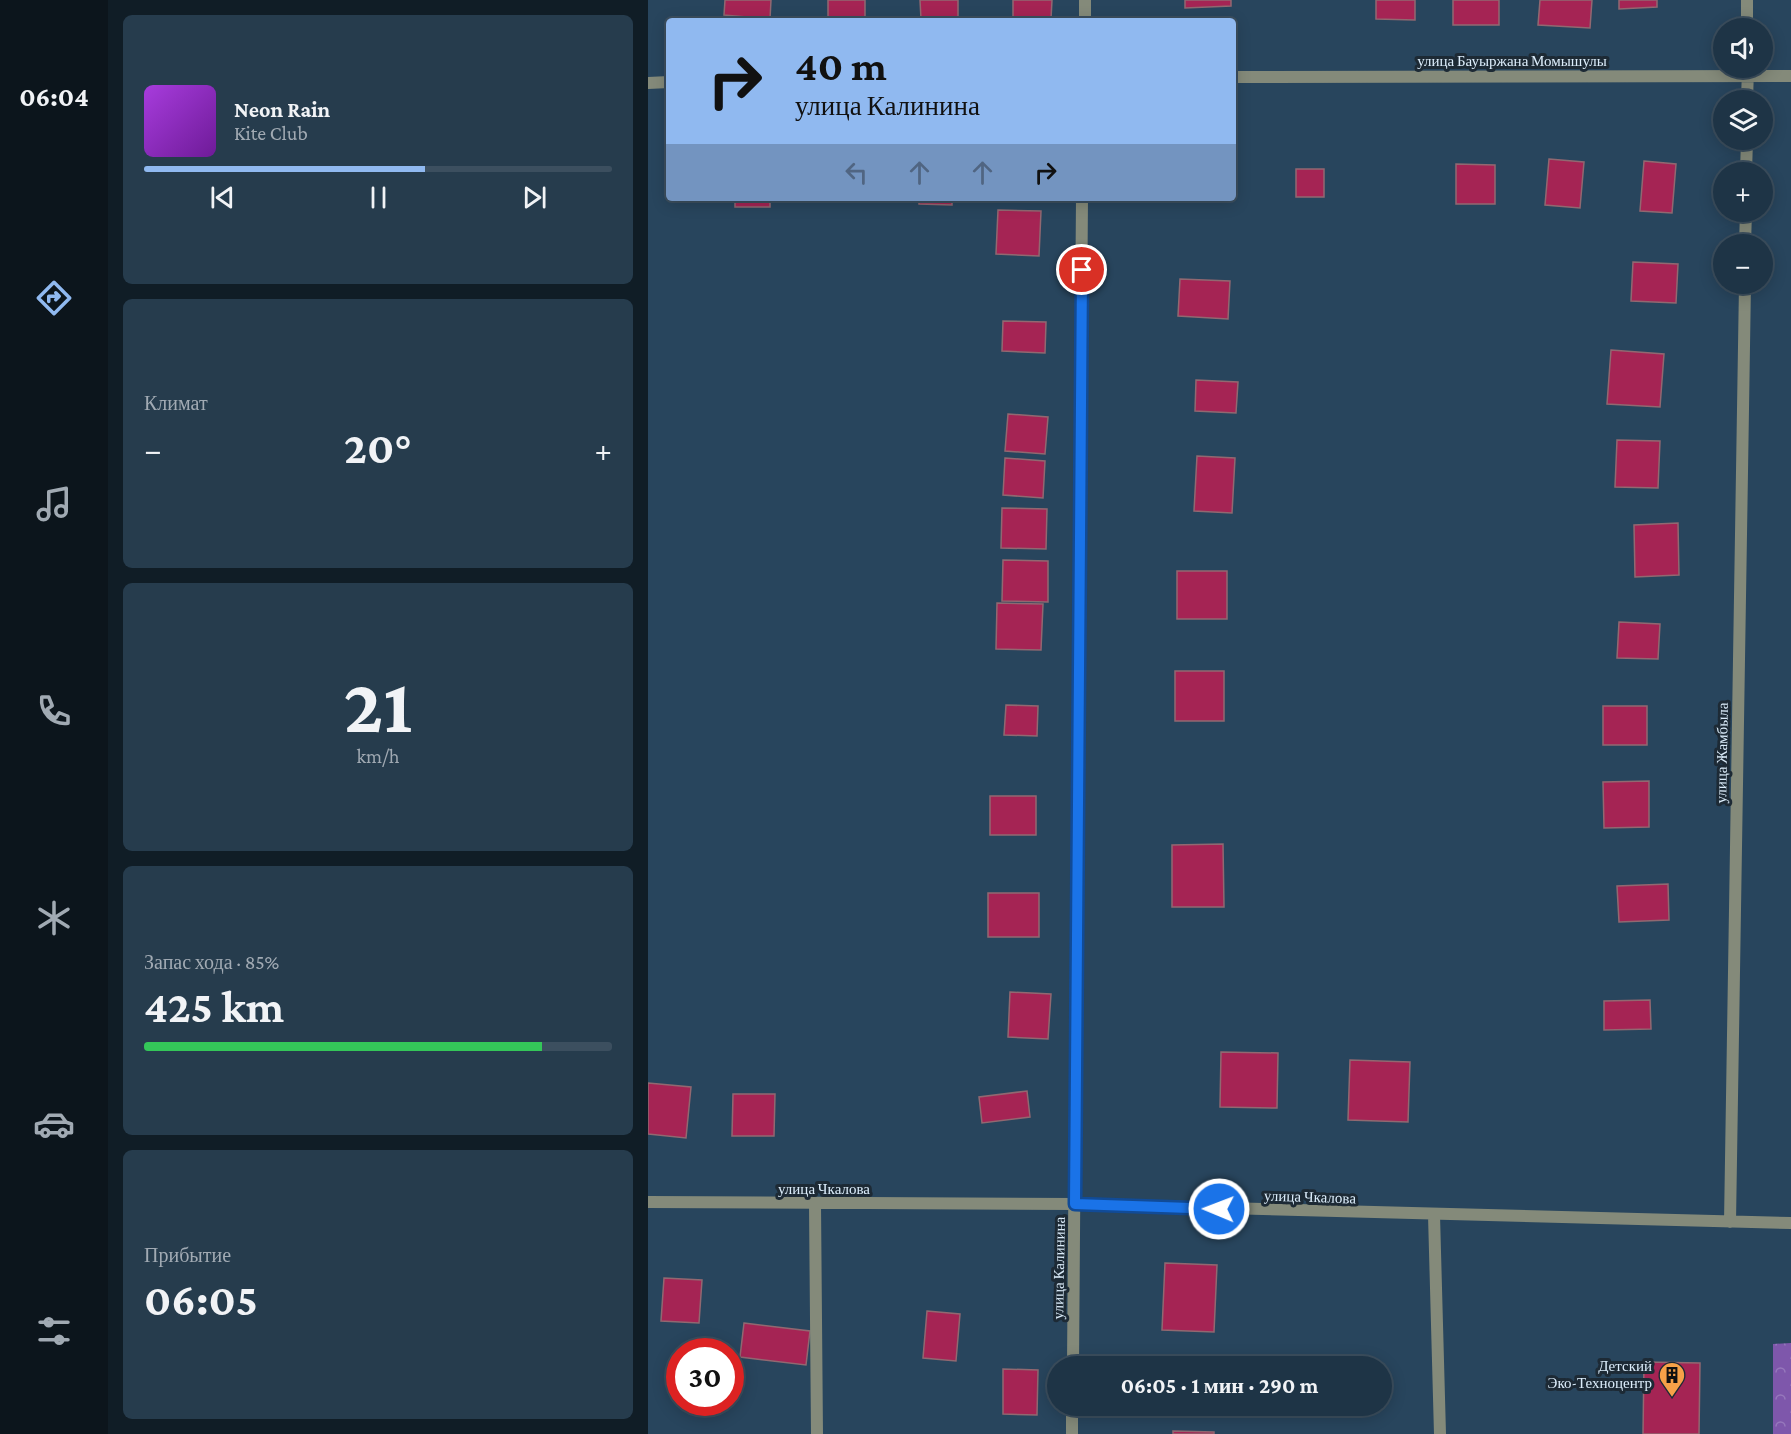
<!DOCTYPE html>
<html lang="ru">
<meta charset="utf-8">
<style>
:root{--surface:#1e3446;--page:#263c4d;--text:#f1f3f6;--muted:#a1aab3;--line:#3c4f5f;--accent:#90b9f0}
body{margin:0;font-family:"Crimson Pro",serif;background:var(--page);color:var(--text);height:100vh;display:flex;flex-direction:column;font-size:22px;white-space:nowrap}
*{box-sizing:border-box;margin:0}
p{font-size:20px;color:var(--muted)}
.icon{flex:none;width:33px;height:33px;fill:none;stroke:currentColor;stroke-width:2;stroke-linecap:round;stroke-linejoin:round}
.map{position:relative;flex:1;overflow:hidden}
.side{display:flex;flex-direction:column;gap:15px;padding:15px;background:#101d26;width:540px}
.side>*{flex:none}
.guide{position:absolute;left:18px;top:18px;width:570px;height:183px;border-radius:6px;box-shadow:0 3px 15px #0003,0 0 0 2px var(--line);background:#90b9f0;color:#111;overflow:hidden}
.controls{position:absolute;left:1065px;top:18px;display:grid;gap:12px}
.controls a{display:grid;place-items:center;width:60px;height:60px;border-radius:50%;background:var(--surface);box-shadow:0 3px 15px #0003,0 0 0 2px var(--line);font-size:30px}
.speed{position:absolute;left:18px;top:1338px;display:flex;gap:12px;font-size:30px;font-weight:700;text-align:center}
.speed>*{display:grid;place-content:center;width:78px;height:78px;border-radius:50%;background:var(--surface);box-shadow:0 3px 15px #0003,0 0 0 2px var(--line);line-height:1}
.speed .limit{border:9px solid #d22;background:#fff;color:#111}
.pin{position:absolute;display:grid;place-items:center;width:51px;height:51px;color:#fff;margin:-26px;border:3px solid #fff;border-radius:50%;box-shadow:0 2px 6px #0007}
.me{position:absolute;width:66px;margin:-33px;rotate:271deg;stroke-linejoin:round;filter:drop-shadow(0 0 4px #0008)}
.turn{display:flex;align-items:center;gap:21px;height:126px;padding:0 30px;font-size:27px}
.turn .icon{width:78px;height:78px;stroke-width:2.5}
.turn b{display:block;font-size:42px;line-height:51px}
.lanes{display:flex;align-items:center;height:57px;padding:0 30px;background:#0003;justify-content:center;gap:30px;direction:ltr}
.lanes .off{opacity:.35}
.big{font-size:45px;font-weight:700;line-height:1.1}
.side .widget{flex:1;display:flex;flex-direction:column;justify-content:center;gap:9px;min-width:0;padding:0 21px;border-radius:9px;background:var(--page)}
.side .dial{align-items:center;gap:0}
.dial b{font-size:78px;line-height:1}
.song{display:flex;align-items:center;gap:18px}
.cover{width:72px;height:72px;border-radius:9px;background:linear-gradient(135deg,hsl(280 70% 55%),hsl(280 70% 35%))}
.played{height:6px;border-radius:3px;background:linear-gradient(90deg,var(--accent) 60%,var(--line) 60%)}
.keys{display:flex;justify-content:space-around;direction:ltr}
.heat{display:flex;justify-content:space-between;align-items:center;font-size:33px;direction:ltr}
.charge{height:9px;border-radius:4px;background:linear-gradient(90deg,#34c759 85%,var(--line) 0)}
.trip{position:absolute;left:399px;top:1356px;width:345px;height:60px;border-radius:30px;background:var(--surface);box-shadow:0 3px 15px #0003,0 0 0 2px var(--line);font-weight:700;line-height:60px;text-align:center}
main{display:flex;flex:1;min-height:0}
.dock{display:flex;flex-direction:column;width:108px;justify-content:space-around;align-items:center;background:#0c151c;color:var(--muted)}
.dock .icon{width:42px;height:42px}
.dock .on{color:var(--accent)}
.dock b{font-size:27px;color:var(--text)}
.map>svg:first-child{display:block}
.park{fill:url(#park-crowns)}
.building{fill:#a52454;stroke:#916871;stroke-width:1.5}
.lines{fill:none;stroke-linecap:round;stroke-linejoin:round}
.minor{stroke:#848a7a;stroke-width:12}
.route-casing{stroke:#114b97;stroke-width:15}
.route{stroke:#1a73e8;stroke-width:10}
.labels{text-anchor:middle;stroke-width:6;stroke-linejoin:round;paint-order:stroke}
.street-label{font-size:15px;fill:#dcedfb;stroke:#1d2a35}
.poi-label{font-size:15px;fill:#dcedfb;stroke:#1d2a35;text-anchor:end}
</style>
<main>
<nav class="dock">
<b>06:04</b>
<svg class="icon on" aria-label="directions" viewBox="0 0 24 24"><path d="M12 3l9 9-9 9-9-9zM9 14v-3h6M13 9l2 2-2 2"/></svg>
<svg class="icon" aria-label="music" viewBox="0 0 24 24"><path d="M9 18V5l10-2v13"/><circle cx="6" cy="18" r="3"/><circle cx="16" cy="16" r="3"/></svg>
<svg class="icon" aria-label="phone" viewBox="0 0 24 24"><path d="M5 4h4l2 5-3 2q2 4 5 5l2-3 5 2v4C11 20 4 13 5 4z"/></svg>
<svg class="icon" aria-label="climate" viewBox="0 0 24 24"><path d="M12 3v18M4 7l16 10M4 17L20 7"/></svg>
<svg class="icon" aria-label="car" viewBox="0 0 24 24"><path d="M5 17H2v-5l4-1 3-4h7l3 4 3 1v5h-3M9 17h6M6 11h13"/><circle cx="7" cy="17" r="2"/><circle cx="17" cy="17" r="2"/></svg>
<svg class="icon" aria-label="filters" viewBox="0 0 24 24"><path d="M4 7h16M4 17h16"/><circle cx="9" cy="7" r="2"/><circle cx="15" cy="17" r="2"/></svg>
</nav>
<section class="side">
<div class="widget">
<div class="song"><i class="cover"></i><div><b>Neon Rain</b><p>Kite Club</p></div></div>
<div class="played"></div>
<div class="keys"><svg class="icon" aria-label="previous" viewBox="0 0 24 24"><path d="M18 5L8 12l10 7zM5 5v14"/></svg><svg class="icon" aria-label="pause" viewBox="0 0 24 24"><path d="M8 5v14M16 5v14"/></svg><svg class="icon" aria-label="next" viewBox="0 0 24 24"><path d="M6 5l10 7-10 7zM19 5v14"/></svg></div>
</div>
<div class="widget"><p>Климат</p>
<div class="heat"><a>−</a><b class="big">20°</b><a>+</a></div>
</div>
<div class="widget dial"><b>21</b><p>km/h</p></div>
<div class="widget"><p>Запас хода · 85%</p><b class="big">425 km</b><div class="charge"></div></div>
<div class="widget"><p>Прибытие</p><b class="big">06:05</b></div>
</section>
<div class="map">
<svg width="1143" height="1434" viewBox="0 0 1143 1434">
<defs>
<pattern id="park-crowns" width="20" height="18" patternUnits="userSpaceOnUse" patternTransform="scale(1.5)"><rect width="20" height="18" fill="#7e57ab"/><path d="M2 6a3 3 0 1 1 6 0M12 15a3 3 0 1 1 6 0" fill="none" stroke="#9678bc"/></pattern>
</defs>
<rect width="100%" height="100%" fill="#28455d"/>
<!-- park -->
<path class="park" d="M1143,1343V1434H1125V1344Z"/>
<!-- building -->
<path class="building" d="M77,0H123L122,19L76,15Z
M180,0H217V17H180Z
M272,0H310V18L273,19Z
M365,0H404L403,19L365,18Z
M537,0H583V6L537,8Z
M728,0H767V20L728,19Z
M805,0H851V25H805Z
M892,0H944L942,28L890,25Z
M971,0H1009V7L971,9Z
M901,159L936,162L932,208L897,205Z
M996,161L1028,164L1024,213L992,211Z
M808,164L847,165V204H808Z
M648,169H676V197H648Z
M87,198H122V207H87Z
M187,198H228V200Z
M271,198H304V205L271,204Z
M350,210L393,211L391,256L348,254Z
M985,262L1030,264L1028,303L983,301Z
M532,279L582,281L580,319L530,316Z
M355,321L398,322L397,353L354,351Z
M963,350L1016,354L1012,407L959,404Z
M548,380L590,382L588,413L547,411Z
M360,414L400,417L397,454L357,451Z
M969,440L1012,441L1010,488L967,487Z
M549,456L587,458L584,513L546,511Z
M357,458L397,461L395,498L355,495Z
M354,508L399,509L398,549L353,548Z
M1030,523L1031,575L987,577L986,525Z
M355,560L400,561V602L354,601Z
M529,571H579V619H529Z
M349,603L395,604L393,650L348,649Z
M971,622L1012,624L1010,659L969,658Z
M527,671H576V721H527Z
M358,705L390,706L389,736L356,735Z
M955,706H999V745H955Z
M1001,781V827L956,828L955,782Z
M342,796H388V835H342Z
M575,844L576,907H524V845Z
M1020,884L1021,920L971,922L969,886Z
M340,893H391V937H340Z
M362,992L403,994L400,1039L360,1037Z
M1002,1000L1003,1029L956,1030V1001Z
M573,1052L630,1053L629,1108L572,1107Z
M702,1060L762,1062L760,1122L700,1120Z
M0,1083L43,1087L38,1138L0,1134Z
M379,1091L382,1117L334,1123L331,1097Z
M85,1094H127L126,1136H84Z
M517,1263L569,1265L566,1332L514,1330Z
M16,1278L54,1280L51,1323L13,1321Z
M279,1311L312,1314L308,1361L275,1358Z
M96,1323L162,1331L158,1365L92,1357Z
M561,1358L562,1366H507V1359Z
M996,1362L1052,1363L1051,1434H995Z
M355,1369L390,1370L389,1415L355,1414Z
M508,1406H562V1410L508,1411Z
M525,1431L566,1432V1434H525Z"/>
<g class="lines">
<!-- minor -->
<path class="minor" d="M1099,0V28
M437,21V0
M585,77L1143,76
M0,83L21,82
M1099,100L1100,69
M1098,172L1099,140
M1097,244L1098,212
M0,1202L427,1204L1143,1223
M167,1204L169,1434
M786,1215L792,1434
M1082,1222L1097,284
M425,1366L434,198
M424,1434V1406"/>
</g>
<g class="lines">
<!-- route casing -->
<g class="route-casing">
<path id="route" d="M434,270L427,1204L571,1209"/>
</g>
<!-- route -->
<use href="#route" class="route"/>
</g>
<!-- icons -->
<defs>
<g id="building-pin" transform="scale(1.35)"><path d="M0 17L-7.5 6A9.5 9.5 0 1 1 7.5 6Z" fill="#f7a148" stroke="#1d2a35"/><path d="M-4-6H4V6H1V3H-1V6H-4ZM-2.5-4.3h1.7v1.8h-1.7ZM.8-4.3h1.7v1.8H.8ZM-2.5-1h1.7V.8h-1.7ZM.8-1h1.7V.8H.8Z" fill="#111"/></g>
</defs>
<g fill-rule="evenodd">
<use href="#building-pin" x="1024" y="1375"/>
</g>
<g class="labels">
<!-- street labels -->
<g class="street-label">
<text x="864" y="66">улица Бауыржана Момышулы</text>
<text transform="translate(1074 753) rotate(-89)" y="5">улица Жамбыла</text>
<text x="176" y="1194">улица Чкалова</text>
<text transform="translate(662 1197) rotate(2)" y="5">улица Чкалова</text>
<text transform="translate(411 1268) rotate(-89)" y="5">улица Калинина</text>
</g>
<!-- poi labels -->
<g class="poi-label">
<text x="1004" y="1371">Детский<tspan x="1004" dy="17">Эко-Техноцентр</tspan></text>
</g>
</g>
</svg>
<div class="controls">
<a><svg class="icon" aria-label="sound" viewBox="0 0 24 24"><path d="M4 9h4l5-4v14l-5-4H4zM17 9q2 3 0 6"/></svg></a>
<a><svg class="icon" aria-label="layers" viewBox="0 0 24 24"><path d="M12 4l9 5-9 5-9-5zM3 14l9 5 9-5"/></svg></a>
<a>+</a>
<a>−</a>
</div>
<div class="speed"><div class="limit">30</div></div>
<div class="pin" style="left:434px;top:270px;background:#d93025"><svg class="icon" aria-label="arrive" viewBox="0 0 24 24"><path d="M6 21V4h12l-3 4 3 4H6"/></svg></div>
<svg class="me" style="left:571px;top:1209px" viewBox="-20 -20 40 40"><circle r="17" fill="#1a73e8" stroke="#fff" stroke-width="3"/><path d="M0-11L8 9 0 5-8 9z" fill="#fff"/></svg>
<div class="trip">06:05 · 1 мин · 290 m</div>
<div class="guide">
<div class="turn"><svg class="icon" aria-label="right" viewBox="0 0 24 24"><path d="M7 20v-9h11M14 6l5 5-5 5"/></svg><div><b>40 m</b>улица Калинина</div></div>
<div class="lanes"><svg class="icon off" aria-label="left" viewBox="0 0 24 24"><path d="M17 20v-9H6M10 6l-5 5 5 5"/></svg><svg class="icon off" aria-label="ahead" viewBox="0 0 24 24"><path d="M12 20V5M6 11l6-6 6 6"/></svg><svg class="icon off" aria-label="ahead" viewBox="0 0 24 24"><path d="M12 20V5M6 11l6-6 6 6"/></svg><svg class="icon" aria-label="right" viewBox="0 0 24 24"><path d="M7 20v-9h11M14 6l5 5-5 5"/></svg></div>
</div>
</div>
</main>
